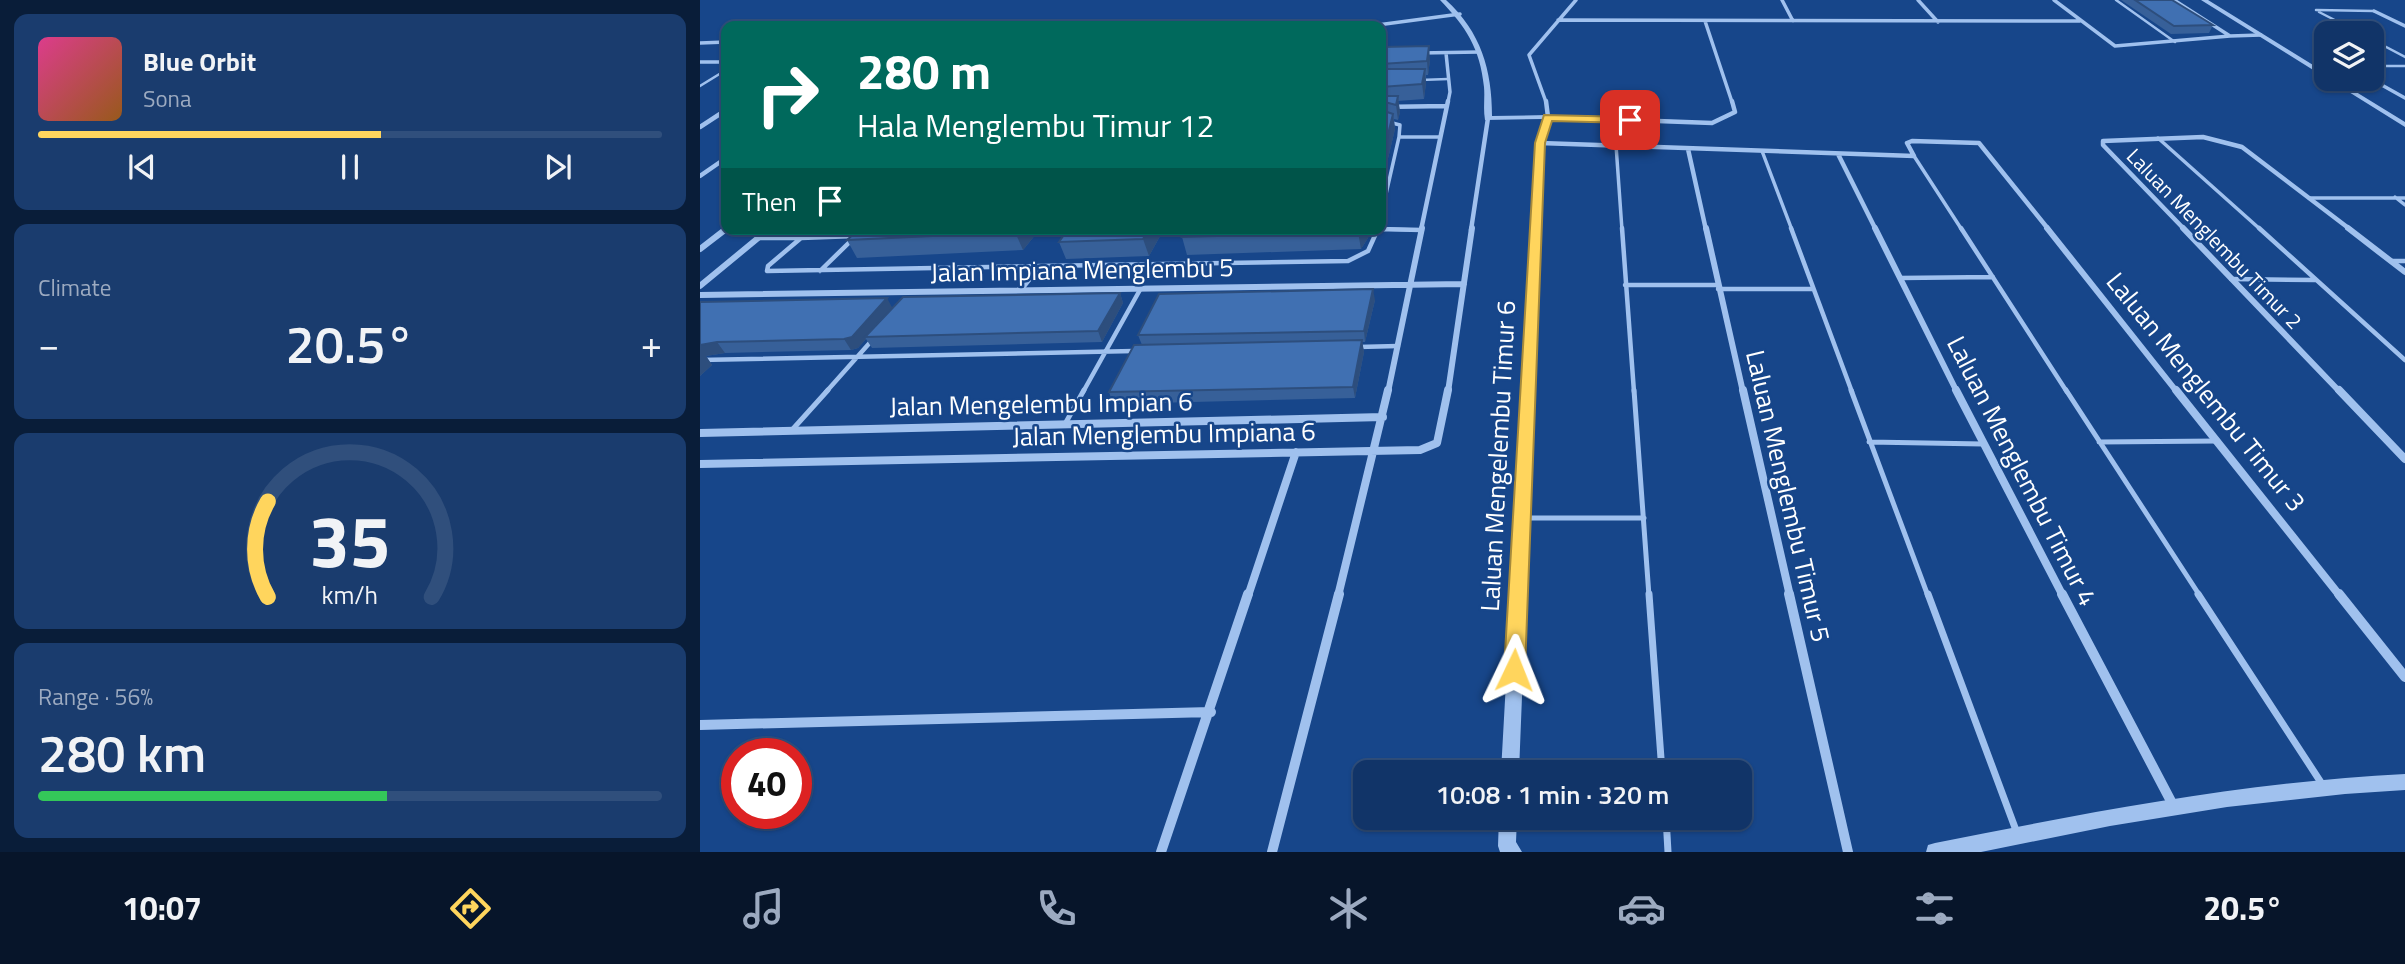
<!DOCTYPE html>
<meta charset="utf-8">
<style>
:root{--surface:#113468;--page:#1a3c6e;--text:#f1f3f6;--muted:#9caac0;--line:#304f7c;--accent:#ffd55d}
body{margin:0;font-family:"Titillium Web",sans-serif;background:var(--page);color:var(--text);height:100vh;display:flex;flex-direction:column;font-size:26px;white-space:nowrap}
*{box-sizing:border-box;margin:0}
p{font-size:23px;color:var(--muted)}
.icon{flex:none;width:38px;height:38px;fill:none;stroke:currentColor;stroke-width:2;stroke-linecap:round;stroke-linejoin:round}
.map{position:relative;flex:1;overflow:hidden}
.side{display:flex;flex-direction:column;gap:14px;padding:14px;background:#091d39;width:700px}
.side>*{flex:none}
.top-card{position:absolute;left:21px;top:21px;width:665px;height:214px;border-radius:14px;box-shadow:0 2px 5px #0004,0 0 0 2px var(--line);background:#00695c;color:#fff;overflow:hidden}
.controls{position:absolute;left:1614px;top:21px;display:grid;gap:14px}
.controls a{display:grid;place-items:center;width:70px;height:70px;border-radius:14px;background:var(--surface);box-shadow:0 2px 5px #0004,0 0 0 2px var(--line);font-size:35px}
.speed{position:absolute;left:21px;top:738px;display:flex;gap:14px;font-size:35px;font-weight:700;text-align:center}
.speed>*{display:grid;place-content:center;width:91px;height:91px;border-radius:50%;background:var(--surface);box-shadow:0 2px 5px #0004,0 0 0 2px var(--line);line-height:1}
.speed .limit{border:10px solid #d22;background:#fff;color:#111}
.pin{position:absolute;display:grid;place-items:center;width:60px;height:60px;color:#fff;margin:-30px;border-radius:14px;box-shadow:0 4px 10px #0006}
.me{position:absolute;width:77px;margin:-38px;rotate:2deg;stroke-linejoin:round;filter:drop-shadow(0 0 5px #0008)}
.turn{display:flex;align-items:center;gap:24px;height:147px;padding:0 21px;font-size:32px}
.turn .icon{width:91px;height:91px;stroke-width:2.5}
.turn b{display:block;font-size:49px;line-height:60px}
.then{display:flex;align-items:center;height:66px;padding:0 21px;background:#0003;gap:14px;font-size:26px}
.big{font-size:52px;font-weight:600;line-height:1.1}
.side .card{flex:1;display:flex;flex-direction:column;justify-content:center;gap:10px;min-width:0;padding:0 24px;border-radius:14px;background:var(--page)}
.side .dial{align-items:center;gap:0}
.dial svg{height:182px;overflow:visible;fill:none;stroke:var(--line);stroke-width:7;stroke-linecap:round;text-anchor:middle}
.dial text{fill:var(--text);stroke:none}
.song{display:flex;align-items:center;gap:21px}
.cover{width:84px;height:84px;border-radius:10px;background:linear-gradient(135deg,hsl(330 70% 55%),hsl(30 70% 35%))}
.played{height:7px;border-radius:4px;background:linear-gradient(90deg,var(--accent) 55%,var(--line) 55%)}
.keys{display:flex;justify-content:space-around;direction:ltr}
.heat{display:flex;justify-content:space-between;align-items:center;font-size:38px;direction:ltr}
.charge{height:10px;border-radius:5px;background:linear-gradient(90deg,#34c759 56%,var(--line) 0)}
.trip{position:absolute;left:653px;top:760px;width:399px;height:70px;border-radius:14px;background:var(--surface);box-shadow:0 2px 5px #0004,0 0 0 2px var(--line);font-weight:600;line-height:70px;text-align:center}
.menu{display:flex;height:112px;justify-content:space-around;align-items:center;background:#07152a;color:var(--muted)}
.menu .icon{width:49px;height:49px}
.menu .selected{color:var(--accent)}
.menu b{font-size:32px;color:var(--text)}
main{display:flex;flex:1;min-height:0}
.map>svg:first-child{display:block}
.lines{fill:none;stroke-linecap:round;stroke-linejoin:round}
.service-far4{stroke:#a0c1ee;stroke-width:2.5}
.service-far3{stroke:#a0c1ee;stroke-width:3.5}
.service-far2{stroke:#a0c1ee;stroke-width:4.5}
.service-far1{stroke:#a0c1ee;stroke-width:5}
.service{stroke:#a0c1ee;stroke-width:7}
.minor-far4{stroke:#a0c1ee;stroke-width:3.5}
.minor-far3{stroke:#a0c1ee;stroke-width:4.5}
.minor-far2{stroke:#a0c1ee;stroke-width:6}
.minor-far1{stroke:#a0c1ee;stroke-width:8}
.minor{stroke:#a0c1ee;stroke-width:10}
.tertiary{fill:#a0c1ee;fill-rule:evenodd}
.wall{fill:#376099}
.shaded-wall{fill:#2d4e7d}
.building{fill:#4070b2;stroke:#2d4e7d;stroke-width:2}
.route{fill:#ffd55d;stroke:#a68a3c;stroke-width:2}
.labels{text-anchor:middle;stroke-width:5;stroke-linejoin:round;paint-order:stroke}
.far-street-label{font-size:21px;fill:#fff;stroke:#17468a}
.street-label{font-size:26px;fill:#fff;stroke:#17468a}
</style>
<main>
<section class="side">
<div class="card">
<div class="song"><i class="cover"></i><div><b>Blue Orbit</b><p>Sona</p></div></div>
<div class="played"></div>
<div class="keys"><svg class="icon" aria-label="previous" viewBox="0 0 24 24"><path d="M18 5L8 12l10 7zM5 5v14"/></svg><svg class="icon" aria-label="pause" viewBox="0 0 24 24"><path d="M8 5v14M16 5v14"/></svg><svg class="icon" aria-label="next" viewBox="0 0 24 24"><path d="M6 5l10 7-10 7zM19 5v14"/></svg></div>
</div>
<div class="card"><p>Climate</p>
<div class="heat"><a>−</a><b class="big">20.5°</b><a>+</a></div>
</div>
<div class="card dial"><svg viewBox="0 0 100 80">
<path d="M14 69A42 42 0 1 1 86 69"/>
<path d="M14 69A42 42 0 0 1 14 27" stroke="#ffd55d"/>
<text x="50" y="56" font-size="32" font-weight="700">35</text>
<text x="50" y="72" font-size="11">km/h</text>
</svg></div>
<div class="card"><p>Range · 56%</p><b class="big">280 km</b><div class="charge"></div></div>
</section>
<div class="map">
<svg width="1705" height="852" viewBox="0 0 1705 852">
<rect width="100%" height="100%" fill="#17468a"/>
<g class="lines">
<!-- service-far4 -->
<path class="service-far4" d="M1416,0L1475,42
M1616,10L1674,11
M1619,12L1660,33
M1671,39L1705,57
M1671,66H1705
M720,80L748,79
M0,86L26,70"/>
<!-- service-far3 -->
<path class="service-far3" d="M681,120L700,125L699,137H740
M1458,138L1561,230
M916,145L922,230
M1062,151L1092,230
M1214,156L1262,230
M1695,197L1705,205
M1609,198H1705
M681,216L699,137
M678,229L722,230"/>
<!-- service-far2 -->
<path class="service-far2" d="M922,228L934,392
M1091,228L1152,392
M1261,228L1367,392
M1559,228L1705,360
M110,229L101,238L156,236
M678,229L722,230
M58,238H101
M101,238L68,266L67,271L340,266
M1691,261H1705
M120,271L163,229
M1200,278L1293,277
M1531,279L1615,280
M925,285H1018
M1018,289H1113
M321,290L340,266L648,261L668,251L677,231
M658,347L698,346
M0,360L434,351
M126,392L174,338
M383,392L441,288"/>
<!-- service-far1 -->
<path class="service-far1" d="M934,390L949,596
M1151,390L1228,596
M1366,390L1500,596
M365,424L384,390
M92,430L128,390
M1169,442L1283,444
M1399,442L1518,441
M824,518H944"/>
<!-- service -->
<path class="service" d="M949,594L962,772
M1228,594L1317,833
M1498,594L1622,784
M966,817L968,852"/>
<!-- minor-far4 -->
<path class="minor-far4" d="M1082,0L1093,21
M1218,0L1238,22
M1354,0L1415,46L1530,36L1474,0
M1674,11L1705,26
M858,20L1380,21
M1005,21L1032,102
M670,26L760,14
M1530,36L1561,35
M0,43L26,42
M720,53L779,52
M746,53L750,92L748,102
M0,62H26
M1671,79L1705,98
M846,102L829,55L876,0"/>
<!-- minor-far3 -->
<path class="minor-far3" d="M846,101L848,117L1012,123L1035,112L1032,101
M681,107L746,106
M0,127L26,110
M840,143L1214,156L1207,143L1212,141L1279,143L1349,230
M988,149L1006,230
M1138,154L1176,230
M0,176L26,158
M721,230L748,101
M771,230L788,118
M1485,230L1403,145V141L1503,137L1542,147L1651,230"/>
<!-- minor-far2 -->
<path class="minor-far2" d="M1006,228L1043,392
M1175,228L1257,392
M1347,228L1477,392
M1483,228L1640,392
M1648,228L1705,272
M0,249L26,229
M0,286L69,229
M0,295L764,284
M688,392L722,228
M748,392L772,228"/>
<!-- minor-far1 -->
<path class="minor-far1" d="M1043,390L1090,596
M1256,390L1363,596
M1476,390L1640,596
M1639,390L1705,459
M0,433L683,417
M0,464L720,450L737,443L748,390
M548,596L596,452
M638,596L688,390"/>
<!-- minor -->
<path class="minor" d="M1089,594L1148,852
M1362,594L1473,805
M1639,594L1705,677
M0,725L511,712
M461,852L548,594
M572,852L639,594"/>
<!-- tertiary -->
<path class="tertiary" d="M740,0H746C781,32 792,70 792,116L848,115L852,117L844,143L819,772H801L836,143L843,119L785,120C783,109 785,98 784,87C780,48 766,27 740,0Z
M1501,0H1508L1626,73V78Z
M1628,79H1635L1705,122V127Z
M1705,774V790L1645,794L1527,807L1410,826L1281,852H1226L1228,845L1235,843C1391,812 1546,782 1705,774Z
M799,817H817L816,842L822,852H800L798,846Z"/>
</g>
<!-- wall -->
<path class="wall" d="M1421,0H1472L1513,25L1509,33L1471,34Z
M681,47L730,60L728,75H726V83L724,99L698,101L700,112L698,120L694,119L695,129L681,188Z
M159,229H464L449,256L366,259L359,242L365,233L336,234L323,250L157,258L147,240Z
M671,229L668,238L661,249L487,255L482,237Z
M420,293L423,303L402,342L172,348L166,339L158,348L151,350L25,353L6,356L12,365L0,376V302L193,308Z
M675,300L665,342H662L664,352L655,398L413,404L409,392L442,345L438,335Z"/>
<!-- shaded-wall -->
<path class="shaded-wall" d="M729,46L730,60L728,75L727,61Z
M725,69L726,83L724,99L722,84Z
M698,96L700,112L698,120L696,105Z
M693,114L695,129L681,188V163Z
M318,229H334L336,234L323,250L315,232Z
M449,229H464L449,256L443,239Z
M660,229H671L668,238L661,249L658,232Z
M673,289L675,300L665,342L664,331Z
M420,293L423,303L402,342L398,331Z
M187,298L193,309L165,337L166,339L158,348L151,350L144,339Z
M662,340L664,352L655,398L653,387Z
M17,342L25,353L6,356L12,365L0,376V345Z"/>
<!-- building -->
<path class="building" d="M1435,0H1472L1513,25L1474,26Z
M729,46L727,61L681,64V47Z
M681,69H725L722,84L681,87Z
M681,96H698L696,105L681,101Z
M681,110L693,114L681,163Z
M159,229H318L315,232L147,240Z
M368,229H449L443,239L359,242Z
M486,229H660L658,232L482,237Z
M673,289L664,331L438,335L459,294Z
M420,293L398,331L165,337L203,297Z
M187,298L152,337L144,339L17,342L0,345V302Z
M662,340L653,387L409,392L434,345Z"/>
<!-- route -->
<path class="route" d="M844,115L930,117L935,120L930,123L852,121L845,143L825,670L822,676L814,679L807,676L804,670L835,143Z"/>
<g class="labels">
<!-- far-street labels -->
<g class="far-street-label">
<text transform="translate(1514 239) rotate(46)" y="7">Laluan Menglembu Timur 2</text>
</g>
<!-- street labels -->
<g class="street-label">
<text transform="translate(382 270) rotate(-1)" y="9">Jalan Impiana Menglembu 5</text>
<text transform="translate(1506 392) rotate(51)" y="9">Laluan Menglembu Timur 3</text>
<text transform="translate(341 404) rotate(-1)" y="9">Jalan Mengelembu Impian 6</text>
<text transform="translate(464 434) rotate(-1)" y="9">Jalan Menglembu Impiana 6</text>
<text transform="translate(798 456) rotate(-87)" y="9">Laluan Mengelembu Timur 6</text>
<text transform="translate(1322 471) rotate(63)" y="9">Laluan Menglembu Timur 4</text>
<text transform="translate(1088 496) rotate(77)" y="9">Laluan Menglembu Timur 5</text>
</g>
</g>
</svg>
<div class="controls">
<a><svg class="icon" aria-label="layers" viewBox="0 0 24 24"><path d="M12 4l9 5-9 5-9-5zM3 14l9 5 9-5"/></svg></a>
</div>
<div class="speed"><div class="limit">40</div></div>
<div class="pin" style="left:930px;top:120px;background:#d93025"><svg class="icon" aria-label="arrive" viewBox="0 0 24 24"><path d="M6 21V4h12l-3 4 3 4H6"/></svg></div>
<svg class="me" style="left:814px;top:670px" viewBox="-20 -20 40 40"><path d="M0-17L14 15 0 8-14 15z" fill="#ffd55d" stroke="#fff" stroke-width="4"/></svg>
<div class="trip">10:08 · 1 min · 320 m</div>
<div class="top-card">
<div class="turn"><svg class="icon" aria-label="right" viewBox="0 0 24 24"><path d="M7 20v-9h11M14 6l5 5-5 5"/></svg><div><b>280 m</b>Hala Menglembu Timur 12</div></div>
<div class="then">Then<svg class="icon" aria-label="arrive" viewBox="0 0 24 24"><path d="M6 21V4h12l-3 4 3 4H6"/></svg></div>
</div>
</div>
</main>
<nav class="menu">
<b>10:07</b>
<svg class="icon selected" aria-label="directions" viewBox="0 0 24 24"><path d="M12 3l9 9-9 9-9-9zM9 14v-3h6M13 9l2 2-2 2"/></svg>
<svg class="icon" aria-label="music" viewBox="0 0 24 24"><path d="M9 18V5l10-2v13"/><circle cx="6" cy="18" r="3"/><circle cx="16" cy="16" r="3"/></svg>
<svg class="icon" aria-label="phone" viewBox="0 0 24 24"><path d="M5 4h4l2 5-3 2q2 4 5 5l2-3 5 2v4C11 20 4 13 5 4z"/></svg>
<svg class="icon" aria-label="climate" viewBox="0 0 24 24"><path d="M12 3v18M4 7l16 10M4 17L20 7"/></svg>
<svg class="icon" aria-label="car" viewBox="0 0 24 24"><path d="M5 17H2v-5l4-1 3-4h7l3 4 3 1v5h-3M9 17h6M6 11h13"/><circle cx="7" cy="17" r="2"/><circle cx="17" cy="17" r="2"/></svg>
<svg class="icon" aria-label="filters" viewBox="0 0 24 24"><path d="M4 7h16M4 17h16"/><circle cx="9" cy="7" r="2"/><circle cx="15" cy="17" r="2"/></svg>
<b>20.5°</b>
</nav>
